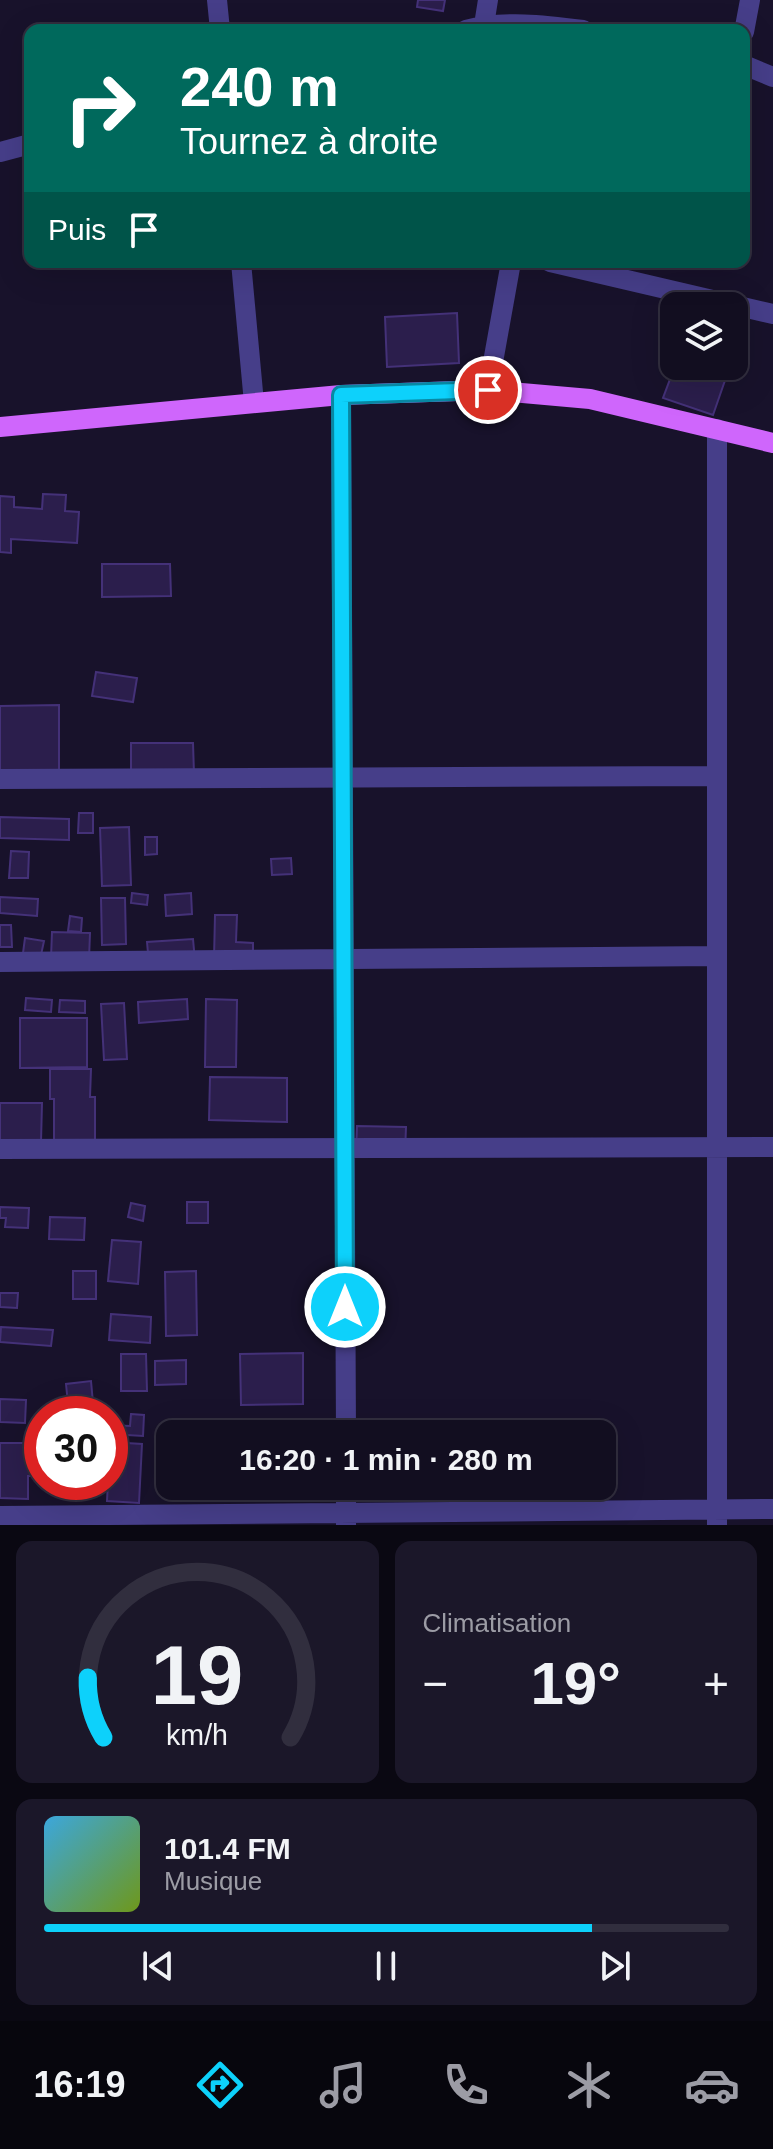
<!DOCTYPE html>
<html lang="fr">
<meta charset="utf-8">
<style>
:root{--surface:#120e20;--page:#1b1729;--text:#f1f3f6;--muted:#9c9ca5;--line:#312e3e;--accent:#0dd1fb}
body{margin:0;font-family:Arial,sans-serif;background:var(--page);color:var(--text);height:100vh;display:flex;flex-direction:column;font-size:30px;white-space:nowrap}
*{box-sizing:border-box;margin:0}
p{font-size:26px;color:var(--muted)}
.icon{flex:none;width:44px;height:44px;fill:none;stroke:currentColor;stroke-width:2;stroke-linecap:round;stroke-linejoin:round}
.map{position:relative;height:1525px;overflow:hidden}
.panel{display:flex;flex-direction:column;gap:16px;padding:16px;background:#0a0812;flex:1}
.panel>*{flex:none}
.hud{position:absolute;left:24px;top:24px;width:726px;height:244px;border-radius:16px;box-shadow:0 8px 32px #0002,0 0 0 2px var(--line);background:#00695c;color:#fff;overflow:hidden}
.buttons{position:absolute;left:660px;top:292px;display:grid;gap:16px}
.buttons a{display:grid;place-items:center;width:88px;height:88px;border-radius:16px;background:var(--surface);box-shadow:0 8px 32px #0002,0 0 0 2px var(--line);font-size:40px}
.speed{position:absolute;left:24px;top:1396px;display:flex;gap:16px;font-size:40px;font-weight:700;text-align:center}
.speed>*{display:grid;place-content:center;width:104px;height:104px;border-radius:50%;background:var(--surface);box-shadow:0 8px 32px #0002,0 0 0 2px var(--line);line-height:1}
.speed .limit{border:12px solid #d22;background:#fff;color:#111}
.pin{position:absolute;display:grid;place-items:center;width:68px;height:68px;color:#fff;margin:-34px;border:4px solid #fff;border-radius:50%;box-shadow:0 2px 8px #0007}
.me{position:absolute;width:88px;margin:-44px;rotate:0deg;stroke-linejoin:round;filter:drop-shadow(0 0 6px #0008)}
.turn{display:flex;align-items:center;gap:28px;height:168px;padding:0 24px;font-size:36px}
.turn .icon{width:104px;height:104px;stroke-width:2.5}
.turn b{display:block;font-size:56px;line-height:68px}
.then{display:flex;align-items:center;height:76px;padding:0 24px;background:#0003;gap:16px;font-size:30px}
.big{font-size:60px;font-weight:800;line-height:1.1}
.panel .card{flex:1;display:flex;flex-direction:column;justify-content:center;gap:12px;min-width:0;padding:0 28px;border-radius:16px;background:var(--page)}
.panel .dial{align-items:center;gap:0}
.dial svg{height:208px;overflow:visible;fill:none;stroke:var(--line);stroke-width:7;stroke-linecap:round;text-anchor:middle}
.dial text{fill:var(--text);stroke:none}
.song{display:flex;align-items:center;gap:24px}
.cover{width:96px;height:96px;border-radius:12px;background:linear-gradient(135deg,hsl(200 70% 55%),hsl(80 70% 35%))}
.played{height:8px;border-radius:4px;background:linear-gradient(90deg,var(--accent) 80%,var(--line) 80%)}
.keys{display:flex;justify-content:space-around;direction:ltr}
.heat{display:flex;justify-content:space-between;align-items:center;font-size:44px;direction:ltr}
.panel .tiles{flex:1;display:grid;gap:16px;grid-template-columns:1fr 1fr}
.card:last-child{grid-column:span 2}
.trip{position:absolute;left:156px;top:1420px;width:460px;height:80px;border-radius:16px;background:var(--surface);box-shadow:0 8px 32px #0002,0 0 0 2px var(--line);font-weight:800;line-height:80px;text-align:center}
.tab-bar{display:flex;height:128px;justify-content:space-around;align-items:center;background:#07060d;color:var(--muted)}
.tab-bar .icon{width:56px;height:56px}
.tab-bar .on{color:var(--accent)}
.tab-bar b{font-size:36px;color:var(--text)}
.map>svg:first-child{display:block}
.building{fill:#2b1e4c;stroke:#443178;stroke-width:2}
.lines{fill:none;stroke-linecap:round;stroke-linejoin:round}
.minor{stroke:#463e89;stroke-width:20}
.major{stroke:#cf66fc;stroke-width:20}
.route-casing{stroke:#0888a3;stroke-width:20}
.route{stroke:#0dd1fb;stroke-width:14}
</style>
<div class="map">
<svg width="773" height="1525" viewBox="0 0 773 1525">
<rect width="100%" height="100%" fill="#18122b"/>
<!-- building -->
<path class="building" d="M418,0H445L443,11L417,7Z
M457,313L459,363L387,367L385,317Z
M675,366H730L713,415L663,398Z
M43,494L66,495L65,511L79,512L77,543L11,539V553L0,552V496L14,497V507L42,509Z
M102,564H170L171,596L102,597Z
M96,672L137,678L133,702L92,696Z
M59,705V771H0V706Z
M131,743H193L194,774L131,775Z
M79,813H93V833H78Z
M0,817L69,819V840L0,838Z
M129,827L131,885L102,886L100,828Z
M145,837H157V854L145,855Z
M11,851L29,852L28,878H9Z
M291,858L292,874L272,875L271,859Z
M132,893L148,895L147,905L131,903Z
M191,893L192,914L166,916L165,895Z
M0,897L38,899L37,916L0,913Z
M101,898H125L126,944L102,945Z
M215,915H237L236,942L253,943V959H214Z
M70,916L82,918L81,932L68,931Z
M0,925H11L12,947H0Z
M52,932L90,933L89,959L51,958Z
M25,938L44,941L41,955L23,953Z
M193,939L195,961L149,964L147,942Z
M26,998L52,1000L51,1012L25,1010Z
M187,999L188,1019L139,1023L138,1002Z
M206,999L237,1000L236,1067H205Z
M60,1000L85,1001V1013L59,1012Z
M124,1003L127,1059L104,1060L101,1004Z
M20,1018H87V1067L20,1068Z
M50,1069H91L90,1097H95V1147L54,1146V1099H50Z
M210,1077L287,1078V1122L209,1120Z
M0,1103H42L41,1142L0,1141Z
M357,1126L406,1127L405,1153H356Z
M187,1202H208V1223H187Z
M131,1203L145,1206L143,1221L128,1217Z
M0,1207L29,1208L28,1228L5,1227L6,1218H0Z
M50,1217L85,1218L84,1240L49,1239Z
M112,1240L141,1242L138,1284L108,1281Z
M73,1271H96V1299H73Z
M196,1271L197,1335L166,1336L165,1272Z
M0,1293H18L17,1308L0,1307Z
M111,1314L151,1317L150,1343L109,1340Z
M1,1327L53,1330L51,1346L0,1342Z
M303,1353V1404L241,1405L240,1354Z
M121,1354H146L147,1391H121Z
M186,1360V1384L155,1385V1361Z
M91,1381L94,1414H69L66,1384Z
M0,1399L26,1400L25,1423L0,1422Z
M131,1414L144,1415L143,1436L110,1434V1425L130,1426Z
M110,1442L142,1444L139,1503L107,1501Z
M0,1443H42V1476H28V1499L0,1498Z"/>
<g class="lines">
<!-- minor -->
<path class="minor" d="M217,0L220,30
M484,25L488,0
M466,30C503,20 545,25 583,30
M744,32L750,0
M744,65L773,77
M0,152L30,144
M241,262L254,403
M550,262L773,314
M488,390L511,262
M341,395L346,1434
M717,429V1525
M0,779L717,776
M0,962L717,956
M0,1149L773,1147
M346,1486V1525
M0,1516L773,1509"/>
<!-- major -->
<path class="major" d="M0,427L341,395L488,390L590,399L773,443"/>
</g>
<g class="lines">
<!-- route casing -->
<g class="route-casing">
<path id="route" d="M345,1307L341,395L488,390"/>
</g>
<!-- route -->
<use href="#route" class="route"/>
</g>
</svg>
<div class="buttons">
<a><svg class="icon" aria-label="layers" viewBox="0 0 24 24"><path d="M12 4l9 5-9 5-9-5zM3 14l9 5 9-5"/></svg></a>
</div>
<div class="speed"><div class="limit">30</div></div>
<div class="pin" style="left:488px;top:390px;background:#d93025"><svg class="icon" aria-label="arrive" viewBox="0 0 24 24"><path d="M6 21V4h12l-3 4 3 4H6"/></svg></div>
<svg class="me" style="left:345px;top:1307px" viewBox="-20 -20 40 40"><circle r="17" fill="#0dd1fb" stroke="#fff" stroke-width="3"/><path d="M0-11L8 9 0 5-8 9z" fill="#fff"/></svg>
<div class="trip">16:20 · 1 min · 280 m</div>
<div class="hud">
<div class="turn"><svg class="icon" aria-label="right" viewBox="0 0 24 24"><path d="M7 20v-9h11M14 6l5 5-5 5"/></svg><div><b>240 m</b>Tournez à droite</div></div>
<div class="then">Puis<svg class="icon" aria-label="arrive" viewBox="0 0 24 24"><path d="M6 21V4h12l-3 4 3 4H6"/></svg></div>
</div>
</div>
<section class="panel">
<div class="tiles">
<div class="card dial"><svg viewBox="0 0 100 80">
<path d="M14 69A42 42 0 1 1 86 69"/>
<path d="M14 69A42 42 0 0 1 8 46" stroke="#0dd1fb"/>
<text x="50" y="56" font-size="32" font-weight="700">19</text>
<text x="50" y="72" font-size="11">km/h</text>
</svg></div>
<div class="card"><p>Climatisation</p>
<div class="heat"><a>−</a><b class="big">19°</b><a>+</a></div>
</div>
<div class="card">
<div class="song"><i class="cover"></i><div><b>101.4 FM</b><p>Musique</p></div></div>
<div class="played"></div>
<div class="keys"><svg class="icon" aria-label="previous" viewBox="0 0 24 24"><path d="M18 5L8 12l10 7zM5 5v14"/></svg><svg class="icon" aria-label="pause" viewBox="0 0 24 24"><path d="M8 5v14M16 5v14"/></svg><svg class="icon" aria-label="next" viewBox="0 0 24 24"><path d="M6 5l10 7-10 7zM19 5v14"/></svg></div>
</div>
</div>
</section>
<nav class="tab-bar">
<b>16:19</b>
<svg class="icon on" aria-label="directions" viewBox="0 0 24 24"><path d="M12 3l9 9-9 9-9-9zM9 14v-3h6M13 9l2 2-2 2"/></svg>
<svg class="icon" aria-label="music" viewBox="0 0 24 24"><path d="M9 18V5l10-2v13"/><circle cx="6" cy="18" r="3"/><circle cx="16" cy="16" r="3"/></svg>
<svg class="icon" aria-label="phone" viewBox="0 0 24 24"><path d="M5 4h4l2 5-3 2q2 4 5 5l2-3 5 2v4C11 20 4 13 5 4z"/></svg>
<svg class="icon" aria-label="climate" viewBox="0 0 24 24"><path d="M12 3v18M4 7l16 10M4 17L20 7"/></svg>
<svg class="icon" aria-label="car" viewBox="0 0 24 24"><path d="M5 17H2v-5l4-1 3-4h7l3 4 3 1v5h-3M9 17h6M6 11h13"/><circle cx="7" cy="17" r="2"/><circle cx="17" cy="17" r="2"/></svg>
</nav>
